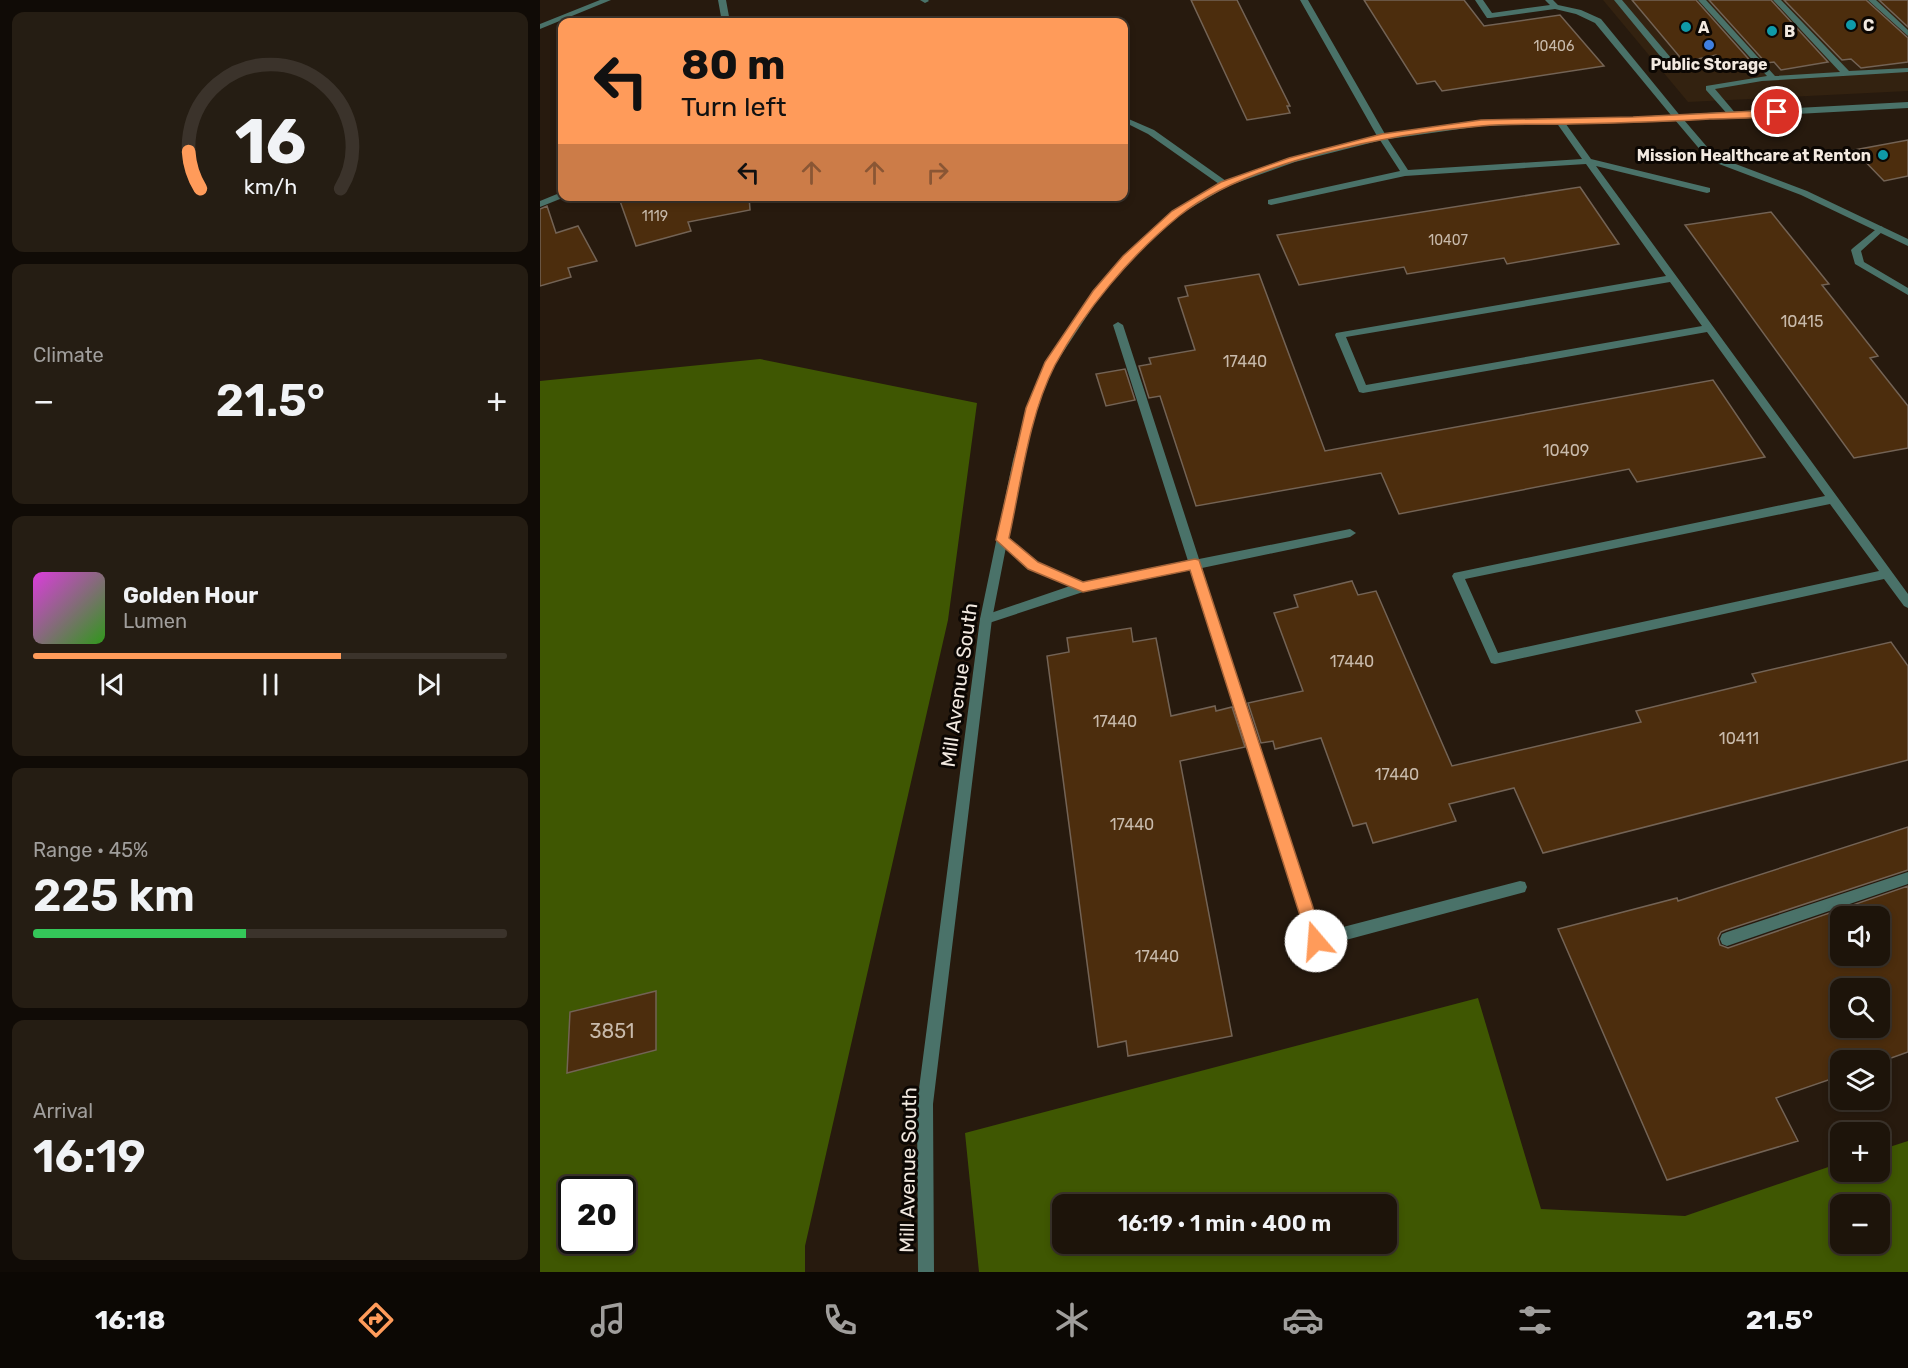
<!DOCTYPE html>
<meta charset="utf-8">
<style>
:root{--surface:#1d140a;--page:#251d13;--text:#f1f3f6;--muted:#a09e9c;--line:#3b332b;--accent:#ff9b5a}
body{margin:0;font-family:Rubik,sans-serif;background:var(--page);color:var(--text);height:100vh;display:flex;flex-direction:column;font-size:22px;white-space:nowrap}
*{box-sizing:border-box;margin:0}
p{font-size:20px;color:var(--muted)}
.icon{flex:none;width:33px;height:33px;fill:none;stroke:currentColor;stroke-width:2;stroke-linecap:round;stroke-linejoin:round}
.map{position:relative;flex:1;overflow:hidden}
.details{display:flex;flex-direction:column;gap:12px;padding:12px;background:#100b06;width:540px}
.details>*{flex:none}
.banner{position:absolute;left:18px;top:18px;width:570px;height:183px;border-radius:12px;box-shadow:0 3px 9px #0003,0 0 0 2px var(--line);background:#ff9b5a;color:#111;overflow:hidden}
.buttons{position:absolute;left:1290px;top:906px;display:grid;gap:12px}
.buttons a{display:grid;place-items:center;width:60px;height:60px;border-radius:12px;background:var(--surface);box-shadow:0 3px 9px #0003,0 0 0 2px var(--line);font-size:30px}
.speed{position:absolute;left:18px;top:1176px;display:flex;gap:12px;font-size:30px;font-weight:700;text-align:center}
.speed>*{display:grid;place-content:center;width:78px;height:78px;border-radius:50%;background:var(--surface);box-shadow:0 3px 9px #0003,0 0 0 2px var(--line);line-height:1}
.speed .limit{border:3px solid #111;border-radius:9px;background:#fff;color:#111}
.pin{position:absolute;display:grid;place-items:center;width:51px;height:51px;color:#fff;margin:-26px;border:3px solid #fff;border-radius:50%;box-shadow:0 2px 6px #0007}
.me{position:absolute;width:66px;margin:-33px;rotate:342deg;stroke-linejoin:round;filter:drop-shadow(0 0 4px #0008)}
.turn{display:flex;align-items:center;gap:21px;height:126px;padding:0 24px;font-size:27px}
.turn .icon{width:78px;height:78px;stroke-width:2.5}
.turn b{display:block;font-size:42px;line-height:51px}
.lanes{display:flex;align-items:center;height:57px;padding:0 24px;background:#0003;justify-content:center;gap:30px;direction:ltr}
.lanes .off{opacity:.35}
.big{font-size:45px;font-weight:600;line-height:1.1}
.details .tile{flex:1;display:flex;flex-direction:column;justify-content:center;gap:9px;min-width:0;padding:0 21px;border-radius:12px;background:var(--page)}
.details .dial{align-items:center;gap:0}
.dial svg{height:156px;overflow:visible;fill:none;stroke:var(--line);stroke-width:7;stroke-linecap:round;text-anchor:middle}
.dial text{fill:var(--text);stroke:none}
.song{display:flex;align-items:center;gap:18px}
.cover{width:72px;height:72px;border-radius:9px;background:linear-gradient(135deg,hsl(300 70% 55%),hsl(110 70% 35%))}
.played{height:6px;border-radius:3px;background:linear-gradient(90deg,var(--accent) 65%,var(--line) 65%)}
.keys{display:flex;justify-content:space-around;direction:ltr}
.heat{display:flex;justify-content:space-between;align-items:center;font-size:33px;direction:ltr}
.charge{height:9px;border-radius:4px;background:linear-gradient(90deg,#34c759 45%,var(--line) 0)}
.trip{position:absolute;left:512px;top:1194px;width:345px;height:60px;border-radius:12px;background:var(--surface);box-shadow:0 3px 9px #0003,0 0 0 2px var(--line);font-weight:600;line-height:60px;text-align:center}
.tab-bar{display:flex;height:96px;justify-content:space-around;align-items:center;background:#0c0804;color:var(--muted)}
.tab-bar .icon{width:42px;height:42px}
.tab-bar .selected{color:var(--accent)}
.tab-bar b{font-size:27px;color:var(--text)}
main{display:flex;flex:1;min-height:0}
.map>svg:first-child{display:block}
.built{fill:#332210}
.forest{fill:#3f5702;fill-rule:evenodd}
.building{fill:#4c2d0d;stroke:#736355;stroke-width:1.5;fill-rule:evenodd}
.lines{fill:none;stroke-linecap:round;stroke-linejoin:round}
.service{fill:#4a7269;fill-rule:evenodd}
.minor{fill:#4a7269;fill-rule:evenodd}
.route{fill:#ff9b5a;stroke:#a6653a;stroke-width:1.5}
.culture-dot{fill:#0f9aa8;stroke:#0c0703;stroke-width:2}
.shop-dot{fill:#3f7fe0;stroke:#0c0703;stroke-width:2}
.labels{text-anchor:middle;stroke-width:6;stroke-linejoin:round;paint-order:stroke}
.far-number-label{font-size:14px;fill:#c8baab}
.far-poi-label{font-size:16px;font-weight:bold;fill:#f2e9e0;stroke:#0c0703;text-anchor:start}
.number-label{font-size:16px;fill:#c8baab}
.street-label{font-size:20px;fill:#f2e9e0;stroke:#0c0703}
.near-number-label{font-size:20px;fill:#c8baab}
</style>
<main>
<section class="details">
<div class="tile dial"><svg viewBox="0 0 100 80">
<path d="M14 69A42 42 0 1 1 86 69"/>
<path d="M14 69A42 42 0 0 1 8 50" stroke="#ff9b5a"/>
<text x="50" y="56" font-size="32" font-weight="700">16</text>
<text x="50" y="72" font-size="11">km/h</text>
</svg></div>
<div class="tile"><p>Climate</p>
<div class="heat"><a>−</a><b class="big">21.5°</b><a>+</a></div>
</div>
<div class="tile">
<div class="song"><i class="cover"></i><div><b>Golden Hour</b><p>Lumen</p></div></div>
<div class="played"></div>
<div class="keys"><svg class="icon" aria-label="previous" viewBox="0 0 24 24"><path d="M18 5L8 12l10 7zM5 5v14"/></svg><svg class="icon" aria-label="pause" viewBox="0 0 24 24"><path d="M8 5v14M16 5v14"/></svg><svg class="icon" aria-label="next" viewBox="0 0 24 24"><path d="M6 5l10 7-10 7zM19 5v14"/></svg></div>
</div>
<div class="tile"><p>Range · 45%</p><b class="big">225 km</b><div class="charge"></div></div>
<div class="tile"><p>Arrival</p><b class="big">16:19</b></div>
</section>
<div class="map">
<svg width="1368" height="1272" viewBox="0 0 1368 1272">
<rect width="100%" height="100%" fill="#271a0e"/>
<!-- built -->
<path class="built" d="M1063,0H1368V91L1148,102Z"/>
<!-- forest -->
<path class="forest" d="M220,359L437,403L408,620L265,1246V1272H0V381ZM32,1190H82V1240H32Z
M938,998L1001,1209L1145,1216L1300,1163V1172H1340V1150L1368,1141V1272H439L425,1133ZM522,1204H846V1244H522ZM1300,1204H1340V1244H1300Z"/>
<!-- building -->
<path class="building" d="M651,0H697L750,106H747L750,113L707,120Z
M824,0H924L944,26L1020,15L1064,66L902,91L895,81L877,84Z
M1092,0H1156L1214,65L1188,69L1176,55L1144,62Z
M1169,0H1231L1288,62L1241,70L1234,62L1226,63Z
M1244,0H1326L1368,38V62L1321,68L1311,59L1302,60Z
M1339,0H1368V27Z
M1368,140V176L1344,181L1314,150Z
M1040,187L1079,244L967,264L964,258L867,274L864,267L759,285L737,235Z
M97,196H209L210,210L148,222L151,231L96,246L80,201Z
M7,206L16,233L38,226L57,261L28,268L31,277L0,286V209Z
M1231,212L1289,284L1282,285L1338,356L1330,358L1368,406V448L1314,458L1145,225Z
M719,274L785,451L1173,380L1225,457L1097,482L1089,469L859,514L841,473L656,506L620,396L609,398L599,366L611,364L609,358L655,350L638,298L648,296L645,286Z
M585,369L595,400L566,406L556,374Z
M812,581L818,595L836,591L912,766L1101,722L1096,711L1216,682L1212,674L1351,642L1368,666V760L1003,853L974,788L909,804L916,821L833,843L826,823L813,826L781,738L735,749L733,741L721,743L708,703L763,691L734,613L758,607L754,595Z
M591,628L593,642L616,638L631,716L675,706L676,711L692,707L705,747L640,761L692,1036L588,1056L586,1041L558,1047L507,656L529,652L527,638Z
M1368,827V870L1186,930L1181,932L1178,938L1180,945L1188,948L1368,886V1052L1340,1062L1300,1060V1076L1236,1098L1258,1141L1127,1180L1018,929L1137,898L1138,901ZM1300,916H1340V956H1300ZM1300,988H1340V1028H1300Z
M116,991V1050L27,1073L30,1012Z"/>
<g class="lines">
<!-- service -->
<path class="service" d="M935,0H943L952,13L1010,5L1005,0H1013L1018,5L1041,10L1061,19L1142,118L1135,120L1055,23L1036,14L1015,9L950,18H947Z
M1074,0H1082L1131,58V62H1125Z
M1158,0H1166L1235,76L1300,72L1233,0H1241L1309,71L1368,68V72L1222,81L1175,89L1197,115L1190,117L1166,90V86L1227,76Z
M1328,0H1336L1368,30V36Z
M1020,119L1023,120L1051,159L1170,188V192L1167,193L1056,166L1368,594V608L1364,606L1344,579L955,664L951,663L912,576L914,573L1285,496L1167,332L823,393L819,392L795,335L796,333L1126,276L1046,164L865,176L731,205L728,204V200L860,171L838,137L842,134L845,135L868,170L1042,159L1016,122ZM1130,282L1162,326L826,385L806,337ZM1290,504L1339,571L958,653L925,579Z
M1340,226L1343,227V231L1321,251L1324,262L1368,288V295L1315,264L1311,250L1313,248Z
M578,322L583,325L659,559L810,529L816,533L810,537L662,568L780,933L980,881L985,882L987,887L985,892L776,948L771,946L651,570L543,592L446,624L442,622L440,619L442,616L530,586L489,568L458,543L456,540L458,537L462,536L497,562L544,582L648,561L573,325Z
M1368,872V884L1187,946L1182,944L1180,939L1182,934L1187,932Z"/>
<!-- minor -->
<path class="minor" d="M60,0H71L0,29V24Z
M178,0H186L190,22H182Z
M380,0H388L389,1L385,3Z
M760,0H768L845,134L941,120L1093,117L1368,102V108L1144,120L1168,148L1185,160L1267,191L1368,239V246L1261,195L1179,164L1162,152L1135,120L941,126L842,140L755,162L688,186L639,215L590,261L560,296L514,366L497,408L483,460L452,619L393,1104L394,1272H378L377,1104L440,619L473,460L487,408L504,365L554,292L584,257L633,211L679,184L608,134L584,122V117L614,130L686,181L749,158L837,136Z
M22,192V196L25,197L0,207V201Z"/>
</g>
<!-- route -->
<path class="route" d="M1237,110H1240V115C1218,119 1193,118 1170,119C1124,122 1078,123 1031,124C1001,125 971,123 941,126C854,133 707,161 639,216C590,256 545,310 515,365C489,415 481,483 469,538L498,562L543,582L655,559L659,560L784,941L781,947L776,949L770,947L650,570L543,592L488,569L456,540L486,408L505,362L553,291L583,256L632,211L681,182L749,158L842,134L941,120L1093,117Z"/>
<!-- markers -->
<g class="culture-dot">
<circle cx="1311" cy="25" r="6"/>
<circle cx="1146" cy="27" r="6"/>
<circle cx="1232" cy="31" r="6"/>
<circle cx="1343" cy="155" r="6"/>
</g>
<circle class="shop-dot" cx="1169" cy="45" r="6"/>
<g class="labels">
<!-- far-number labels -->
<g class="far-number-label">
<text x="1014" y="51">10406</text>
<text x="115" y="221">1119</text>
<text x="908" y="245">10407</text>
</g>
<!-- far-poi labels -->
<g class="far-poi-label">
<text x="1323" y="31">C</text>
<text x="1158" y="33">A</text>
<text x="1244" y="37">B</text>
<text x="1169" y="70" text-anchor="middle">Public Storage</text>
<text x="1331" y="161" text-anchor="end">Mission Healthcare at Renton</text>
</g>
<!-- number labels -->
<g class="number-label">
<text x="1262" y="327">10415</text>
<text x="705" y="367">17440</text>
<text x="1026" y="456">10409</text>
<text x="812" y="667">17440</text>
<text x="575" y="727">17440</text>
<text x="1199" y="744">10411</text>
<text x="857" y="780">17440</text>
<text x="592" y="830">17440</text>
<text x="617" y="962">17440</text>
</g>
<!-- street labels -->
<g class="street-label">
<text transform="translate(419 685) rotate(-82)" y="7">Mill Avenue South</text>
<text transform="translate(368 1170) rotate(-89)" y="7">Mill Avenue South</text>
</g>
<!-- near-number labels -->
<g class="near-number-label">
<text x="72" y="1038">3851</text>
</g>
</g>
</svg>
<div class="buttons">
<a><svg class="icon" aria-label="sound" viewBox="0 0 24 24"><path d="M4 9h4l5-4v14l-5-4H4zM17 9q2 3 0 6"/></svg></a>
<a><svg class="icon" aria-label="search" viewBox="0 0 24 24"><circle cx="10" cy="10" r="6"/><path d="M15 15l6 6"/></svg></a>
<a><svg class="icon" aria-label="layers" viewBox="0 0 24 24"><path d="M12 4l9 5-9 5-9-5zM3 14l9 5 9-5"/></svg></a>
<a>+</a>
<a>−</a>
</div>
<div class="speed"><div class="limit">20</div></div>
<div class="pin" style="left:1237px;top:112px;background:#d93025"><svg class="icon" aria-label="arrive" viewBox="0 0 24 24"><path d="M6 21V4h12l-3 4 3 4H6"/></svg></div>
<svg class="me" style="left:776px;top:941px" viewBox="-20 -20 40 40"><circle r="19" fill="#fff"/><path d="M0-13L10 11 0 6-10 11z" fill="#ff9b5a"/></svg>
<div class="trip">16:19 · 1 min · 400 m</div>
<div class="banner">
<div class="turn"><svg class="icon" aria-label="left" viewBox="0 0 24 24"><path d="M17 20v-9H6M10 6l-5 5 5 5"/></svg><div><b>80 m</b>Turn left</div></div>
<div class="lanes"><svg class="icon" aria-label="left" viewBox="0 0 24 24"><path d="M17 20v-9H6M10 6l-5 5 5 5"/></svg><svg class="icon off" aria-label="ahead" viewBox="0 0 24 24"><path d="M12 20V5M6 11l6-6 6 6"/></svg><svg class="icon off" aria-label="ahead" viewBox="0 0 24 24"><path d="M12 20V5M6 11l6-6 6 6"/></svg><svg class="icon off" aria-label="right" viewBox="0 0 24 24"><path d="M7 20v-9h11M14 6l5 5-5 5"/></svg></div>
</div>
</div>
</main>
<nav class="tab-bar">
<b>16:18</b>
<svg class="icon selected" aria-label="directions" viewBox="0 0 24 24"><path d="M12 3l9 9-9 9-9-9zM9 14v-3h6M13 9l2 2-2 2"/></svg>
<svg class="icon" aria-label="music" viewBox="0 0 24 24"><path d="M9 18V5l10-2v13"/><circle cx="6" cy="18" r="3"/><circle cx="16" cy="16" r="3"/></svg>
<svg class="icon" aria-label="phone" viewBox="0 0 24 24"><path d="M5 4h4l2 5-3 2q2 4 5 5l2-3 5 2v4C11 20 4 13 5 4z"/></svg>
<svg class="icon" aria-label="climate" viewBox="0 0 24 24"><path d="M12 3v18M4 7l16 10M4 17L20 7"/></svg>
<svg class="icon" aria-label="car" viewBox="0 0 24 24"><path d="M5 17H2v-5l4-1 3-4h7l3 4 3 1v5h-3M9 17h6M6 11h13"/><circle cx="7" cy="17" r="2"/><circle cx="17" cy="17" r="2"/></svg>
<svg class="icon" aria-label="filters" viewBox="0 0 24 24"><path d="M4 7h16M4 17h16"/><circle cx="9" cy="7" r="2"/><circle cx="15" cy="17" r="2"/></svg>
<b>21.5°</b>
</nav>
